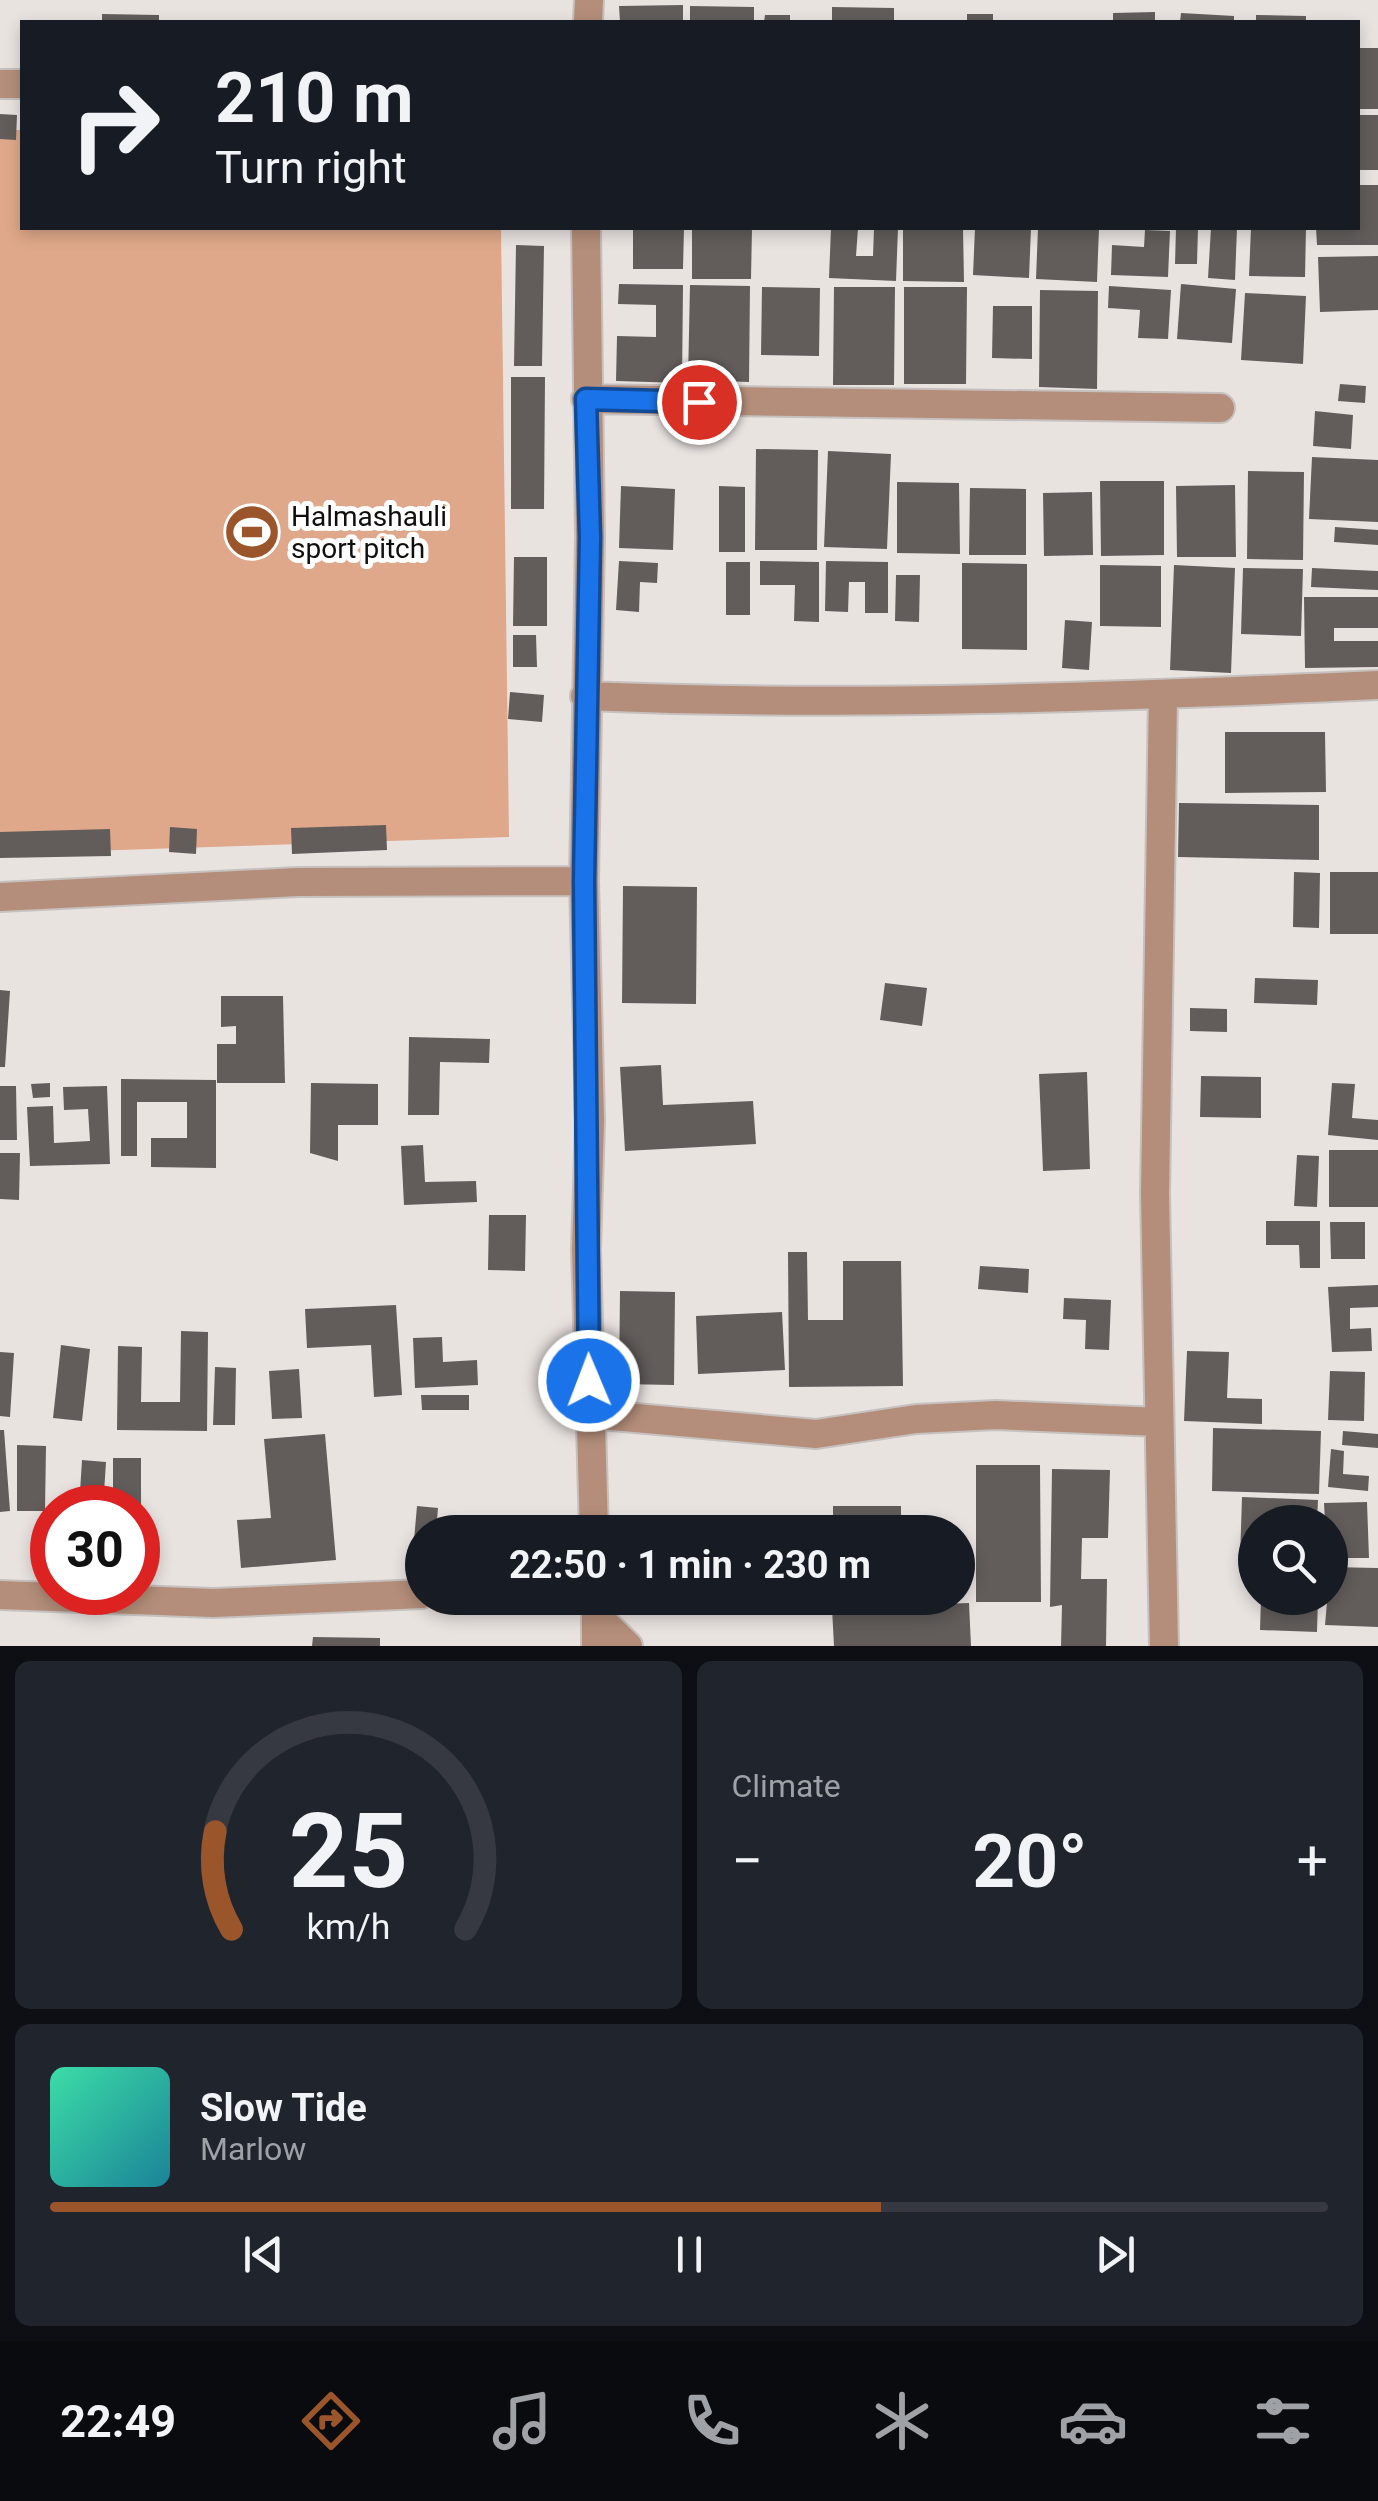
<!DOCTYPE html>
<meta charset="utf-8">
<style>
:root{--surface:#171b24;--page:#20242c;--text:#f1f3f6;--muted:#9ea1a6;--line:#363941;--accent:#9b552b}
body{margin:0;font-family:Roboto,sans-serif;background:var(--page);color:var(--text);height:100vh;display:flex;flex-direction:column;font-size:38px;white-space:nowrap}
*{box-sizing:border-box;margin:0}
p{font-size:32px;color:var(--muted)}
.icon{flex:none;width:55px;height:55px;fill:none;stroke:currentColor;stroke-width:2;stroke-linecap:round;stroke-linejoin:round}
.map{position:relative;height:1646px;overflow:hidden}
.drawer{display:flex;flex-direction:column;gap:15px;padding:15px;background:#0d0f14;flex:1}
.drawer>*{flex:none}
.top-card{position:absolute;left:20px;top:20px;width:1340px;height:210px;border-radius:0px;box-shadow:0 5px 15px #0003;background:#171b24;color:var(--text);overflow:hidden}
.tools{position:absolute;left:1238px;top:1505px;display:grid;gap:20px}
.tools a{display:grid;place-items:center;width:110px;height:110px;border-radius:50%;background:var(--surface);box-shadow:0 5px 15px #0003;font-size:50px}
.speed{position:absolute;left:30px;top:1485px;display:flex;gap:20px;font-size:50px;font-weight:700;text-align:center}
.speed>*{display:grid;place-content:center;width:130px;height:130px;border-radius:50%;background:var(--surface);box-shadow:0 5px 15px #0003;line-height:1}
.speed .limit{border:15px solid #d22;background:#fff;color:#111}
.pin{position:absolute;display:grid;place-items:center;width:85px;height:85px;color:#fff;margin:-42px;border:5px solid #fff;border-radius:50%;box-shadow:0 2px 10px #0007}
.me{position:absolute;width:110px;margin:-55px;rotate:359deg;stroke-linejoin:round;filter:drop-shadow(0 0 8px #0008)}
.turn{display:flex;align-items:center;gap:35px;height:210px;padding:0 30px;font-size:45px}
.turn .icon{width:130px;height:130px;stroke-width:2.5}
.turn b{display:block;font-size:70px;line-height:85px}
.big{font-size:75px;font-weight:700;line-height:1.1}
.drawer .card{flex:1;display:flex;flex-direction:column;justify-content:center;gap:15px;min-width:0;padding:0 35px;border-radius:15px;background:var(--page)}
.drawer .dial{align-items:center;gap:0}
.dial svg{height:260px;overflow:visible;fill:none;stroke:var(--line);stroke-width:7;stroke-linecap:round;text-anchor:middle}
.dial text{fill:var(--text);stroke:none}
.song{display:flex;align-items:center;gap:30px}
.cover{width:120px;height:120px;border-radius:15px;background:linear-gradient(135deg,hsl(160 70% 55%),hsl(190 70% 35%))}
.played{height:10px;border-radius:5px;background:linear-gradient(90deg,var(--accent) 65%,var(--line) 65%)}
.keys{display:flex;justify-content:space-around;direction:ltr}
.heat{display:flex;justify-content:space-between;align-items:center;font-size:55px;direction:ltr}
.drawer .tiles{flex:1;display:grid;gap:15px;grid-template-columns:1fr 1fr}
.card:last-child{grid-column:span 2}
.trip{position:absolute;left:405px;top:1515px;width:570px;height:100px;border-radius:50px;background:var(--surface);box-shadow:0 5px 15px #0003;font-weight:700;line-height:100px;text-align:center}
.dock{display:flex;height:160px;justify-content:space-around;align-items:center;background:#090b0e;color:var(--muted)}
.dock .icon{width:70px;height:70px}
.dock .on{color:var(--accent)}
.dock b{font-size:45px;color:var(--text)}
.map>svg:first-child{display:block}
.green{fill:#dfa88a}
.building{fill:#625d5b}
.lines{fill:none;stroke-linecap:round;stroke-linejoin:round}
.minor-casing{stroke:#c6c1be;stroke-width:32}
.minor{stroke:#b48e7a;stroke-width:28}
.route-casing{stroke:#114b97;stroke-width:25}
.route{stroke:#1a73e8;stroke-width:18}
.labels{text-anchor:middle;stroke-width:10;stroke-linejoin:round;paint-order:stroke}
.poi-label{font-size:28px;fill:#110f0e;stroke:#fff;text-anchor:start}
</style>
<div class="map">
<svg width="1378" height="1646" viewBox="0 0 1378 1646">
<rect width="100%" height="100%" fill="#e9e3e0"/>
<!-- green -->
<path class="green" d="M0,130H22V228H501L509,837L0,854Z"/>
<!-- building -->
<path class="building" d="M683,5V22H620L619,6Z
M690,6L754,7V22H690Z
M832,7L894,8V22H832Z
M1155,12V22H1113V13Z
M1181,13L1234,16V22H1180Z
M102,14L159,15V22H102Z
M967,14H993V22H967Z
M765,15H790V22H764Z
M1256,15L1306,16V22H1256Z
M1358,48H1378V109H1358Z
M0,114L17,115L16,140L0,139Z
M1358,115H1378V170H1358Z
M1358,185H1378V245H1317L1316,228H1358Z
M633,228H684L683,269H633Z
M692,228H752L751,279H692Z
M831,228H858L856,256H873L874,228H898L896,281L829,278Z
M903,228H963L964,282L903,281Z
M975,228H1031L1029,278L973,275Z
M1038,228H1099L1097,282L1036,279Z
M1176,228H1198L1197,264H1175Z
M1211,228H1237L1235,280L1208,278Z
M1251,228H1306L1305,277L1249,276Z
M1145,230L1170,231L1168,277L1111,275L1112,245L1144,247Z
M516,245L544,246L542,366H514Z
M1378,256V310L1320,312L1318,257Z
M619,284L683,285L682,383L616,381L617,336L656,337V305L618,304Z
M1181,284L1236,289L1232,343L1177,339Z
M690,285L750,286L749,382L688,380Z
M1109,286L1171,290L1168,339L1138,338L1140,310L1108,308Z
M762,287L820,288L819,356L761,355Z
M834,287H895L894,385H833Z
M904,287H967L966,384H904Z
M1040,290L1098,291L1097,389L1039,387Z
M1245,293L1306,296L1303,364L1241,360Z
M993,306H1032V359L992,358Z
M511,377H545L544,509H511Z
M1340,384L1366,386L1365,403L1338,401Z
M1315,411L1353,415L1351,449L1313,446Z
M756,449L818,450L817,550H755Z
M828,451L891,454L887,549L824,547Z
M1312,457L1378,460V522L1309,519Z
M1248,471L1304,472L1303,560L1247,559Z
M1100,481H1164V555L1101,556Z
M897,482L959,483L960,554L897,553Z
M1235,485L1236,557H1177L1176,486Z
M621,486L675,489L673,550L619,548Z
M719,486L745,487V552H719Z
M970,488L1026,489V555H969Z
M1092,492L1093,555L1044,556L1043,493Z
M1335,527L1378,530V545L1334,542Z
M514,557H547V626H513Z
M619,561L658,563L657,583L640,582L639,612L616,610Z
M760,561L819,562V622L794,621L795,585H760Z
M826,561L888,562V613H865V582H849L848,612L825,611Z
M726,562H750V615H726Z
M962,563L1027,564V650L962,649Z
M1100,565L1161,566V627L1100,626Z
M1174,565L1235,568L1231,673L1170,670Z
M1243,568L1303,569L1301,636L1241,634Z
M1312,568L1378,571V590L1311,587Z
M896,575H920L919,622L895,621Z
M1304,597H1378V628H1334V641H1378V667L1305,668Z
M1065,620L1092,622L1089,670L1062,668Z
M513,635H536L537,667H513Z
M510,692L544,695L542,722L508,719Z
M1225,732H1325L1326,792L1225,793Z
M1179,803L1319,805V860L1178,857Z
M386,825L387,850L292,854L291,828Z
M170,827L197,829L196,854L169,852Z
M110,829L111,856L0,858V832Z
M1294,872L1320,873L1319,928L1293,927Z
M1330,872H1378V934H1330Z
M623,886L697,887L696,1004L622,1003Z
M1255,978L1318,980L1317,1005L1254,1003Z
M885,983L927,988L922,1026L880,1020Z
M0,990L10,991L5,1067H0Z
M221,996H283L285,1083H217V1044H236V1026L221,1027Z
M1190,1008L1227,1009V1032L1190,1031Z
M409,1037L490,1039L489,1063L440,1062L439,1115H408Z
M661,1065L663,1105L753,1101L756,1144L625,1151L620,1067Z
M1087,1072L1090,1169L1043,1171L1039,1074Z
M1201,1076L1261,1077V1118L1200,1117Z
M121,1079L216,1080V1168L151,1167V1138H187V1102H137V1156H121Z
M50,1083V1097L33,1098L31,1084Z
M311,1083L378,1084V1125H338V1161L310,1153Z
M1332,1083L1355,1084L1352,1118L1378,1120V1140L1328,1135Z
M0,1086H16L17,1140H0Z
M107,1086L110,1164L30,1166L27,1107L53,1106L54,1143L90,1141L88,1109L64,1110L63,1087Z
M423,1145L425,1182L476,1181L477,1202L404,1205L401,1146Z
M1329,1150H1378V1207H1329Z
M0,1153H20L19,1200L0,1199Z
M1297,1155L1319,1156L1317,1207L1294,1206Z
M489,1215H526L525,1271L488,1270Z
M1266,1221H1320V1268H1300L1299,1245H1266Z
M1330,1222H1365V1259H1331Z
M788,1252H807L808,1320H843V1261H901L903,1386L789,1387Z
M980,1266L1029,1269L1028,1293L978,1289Z
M1378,1285V1307L1350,1308V1329L1371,1328L1372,1351L1332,1352L1328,1287Z
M620,1291L675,1292L674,1385L619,1384Z
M1064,1298L1111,1300L1109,1350L1085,1349L1086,1320L1063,1319Z
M396,1305L402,1395L374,1397L371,1345L307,1348L305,1309Z
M782,1312L785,1370L698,1374L696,1316Z
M181,1331L208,1332L207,1431L117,1430L118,1346L142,1347L141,1402H180Z
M442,1337L443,1362L477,1360L478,1385L415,1388L413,1338Z
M61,1345L90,1349L82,1421L53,1418Z
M1187,1351L1229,1352L1227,1398L1262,1399V1424L1184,1421Z
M0,1352L14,1353L10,1417L0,1416Z
M215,1367L236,1368L235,1425H213Z
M299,1369L302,1418L272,1419L269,1371Z
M1330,1371L1365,1372L1364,1421L1328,1420Z
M421,1395H469V1410H422Z
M1213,1428L1321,1431L1319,1494L1212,1491Z
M0,1430H4L10,1511L0,1512Z
M1343,1431L1378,1434V1448L1342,1445Z
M325,1434L336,1560L241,1568L237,1520L271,1518L264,1439Z
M17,1445L46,1446L45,1511H17Z
M1331,1449L1344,1451L1343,1474L1369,1476L1368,1491L1328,1487Z
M113,1458H141V1508H113Z
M82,1460L106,1462L103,1508H79Z
M976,1465H1040L1041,1602H976Z
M1052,1469L1110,1470L1108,1538H1082L1081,1579H1107L1106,1646H1061L1062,1605L1050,1607Z
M1242,1497L1318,1500L1317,1522H1255V1559H1240Z
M1367,1502L1369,1558H1330V1522H1325L1324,1503Z
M417,1506L438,1508L436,1532H422V1564L412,1563Z
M833,1506H901V1532H833Z
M1330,1567L1378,1568V1627L1325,1625Z
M1261,1598H1318L1317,1632L1260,1630Z
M969,1603L971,1646H834L832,1608Z
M313,1637L380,1638V1646H312Z"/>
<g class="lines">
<!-- minor casing -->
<g class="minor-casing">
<path id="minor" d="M588,22L589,0
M0,84H22
M586,228L590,537L584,881L590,1121L586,1249L594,1532
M586,399L1220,408
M585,696C850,707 1114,697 1378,685
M1163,696L1155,1194L1164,1646
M0,897L298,882L584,881
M590,1414L816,1434L916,1419L996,1415L1158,1422
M0,1595L213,1603L422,1594
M596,1615L628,1646
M596,1646V1598"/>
</g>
<!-- minor -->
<use href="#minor" class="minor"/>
</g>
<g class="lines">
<!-- route casing -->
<g class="route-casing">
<path id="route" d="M589,1381L584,881L590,537L586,399L699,402"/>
</g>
<!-- route -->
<use href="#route" class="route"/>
</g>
<!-- icons -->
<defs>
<g id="stadium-disc" transform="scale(2.875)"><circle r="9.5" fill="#9b552b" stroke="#fff"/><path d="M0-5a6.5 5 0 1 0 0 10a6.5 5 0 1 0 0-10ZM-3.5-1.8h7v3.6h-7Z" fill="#fff"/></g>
</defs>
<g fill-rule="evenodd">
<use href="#stadium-disc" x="252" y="532"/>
</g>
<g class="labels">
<!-- poi labels -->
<g class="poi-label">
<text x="291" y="526">Halmashauli<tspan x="291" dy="32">sport pitch</tspan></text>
</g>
</g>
</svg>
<div class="tools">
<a><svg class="icon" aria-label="search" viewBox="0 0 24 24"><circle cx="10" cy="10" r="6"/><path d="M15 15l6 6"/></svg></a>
</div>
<div class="speed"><div class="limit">30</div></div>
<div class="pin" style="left:699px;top:402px;background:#d93025"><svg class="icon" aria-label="arrive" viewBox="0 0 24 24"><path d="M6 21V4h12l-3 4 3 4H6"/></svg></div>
<svg class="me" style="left:589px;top:1381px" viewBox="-20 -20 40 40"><circle r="17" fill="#1a73e8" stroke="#fff" stroke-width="3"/><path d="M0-11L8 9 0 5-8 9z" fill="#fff"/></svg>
<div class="trip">22:50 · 1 min · 230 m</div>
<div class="top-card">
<div class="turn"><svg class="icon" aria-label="right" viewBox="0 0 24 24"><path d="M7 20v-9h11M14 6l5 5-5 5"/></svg><div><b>210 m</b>Turn right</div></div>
</div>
</div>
<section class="drawer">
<div class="tiles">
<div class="card dial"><svg viewBox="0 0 100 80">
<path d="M14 69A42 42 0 1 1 86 69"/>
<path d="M14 69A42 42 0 0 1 9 39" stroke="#9b552b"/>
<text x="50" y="56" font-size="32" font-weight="700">25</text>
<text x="50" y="72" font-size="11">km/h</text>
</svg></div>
<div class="card"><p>Climate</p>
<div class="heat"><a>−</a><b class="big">20°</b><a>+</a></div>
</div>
<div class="card">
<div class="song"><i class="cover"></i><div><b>Slow Tide</b><p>Marlow</p></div></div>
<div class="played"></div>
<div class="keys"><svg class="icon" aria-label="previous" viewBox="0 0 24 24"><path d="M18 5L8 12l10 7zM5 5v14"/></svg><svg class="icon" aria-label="pause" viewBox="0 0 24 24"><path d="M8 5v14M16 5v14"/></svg><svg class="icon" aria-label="next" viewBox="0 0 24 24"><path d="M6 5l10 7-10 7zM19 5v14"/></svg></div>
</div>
</div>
</section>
<nav class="dock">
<b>22:49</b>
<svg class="icon on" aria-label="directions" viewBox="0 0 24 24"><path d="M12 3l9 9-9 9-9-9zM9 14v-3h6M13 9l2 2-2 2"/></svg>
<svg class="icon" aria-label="music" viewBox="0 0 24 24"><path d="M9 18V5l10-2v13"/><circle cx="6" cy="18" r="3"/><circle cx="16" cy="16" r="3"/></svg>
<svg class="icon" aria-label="phone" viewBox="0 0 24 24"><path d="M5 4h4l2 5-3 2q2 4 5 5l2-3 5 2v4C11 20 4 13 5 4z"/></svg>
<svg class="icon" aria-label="climate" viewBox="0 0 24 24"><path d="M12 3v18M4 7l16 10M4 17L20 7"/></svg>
<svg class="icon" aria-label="car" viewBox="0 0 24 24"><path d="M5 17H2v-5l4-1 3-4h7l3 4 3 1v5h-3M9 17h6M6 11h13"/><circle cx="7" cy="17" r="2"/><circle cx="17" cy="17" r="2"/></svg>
<svg class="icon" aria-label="filters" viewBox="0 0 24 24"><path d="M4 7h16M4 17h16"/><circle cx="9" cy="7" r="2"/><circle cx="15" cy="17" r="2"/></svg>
</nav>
